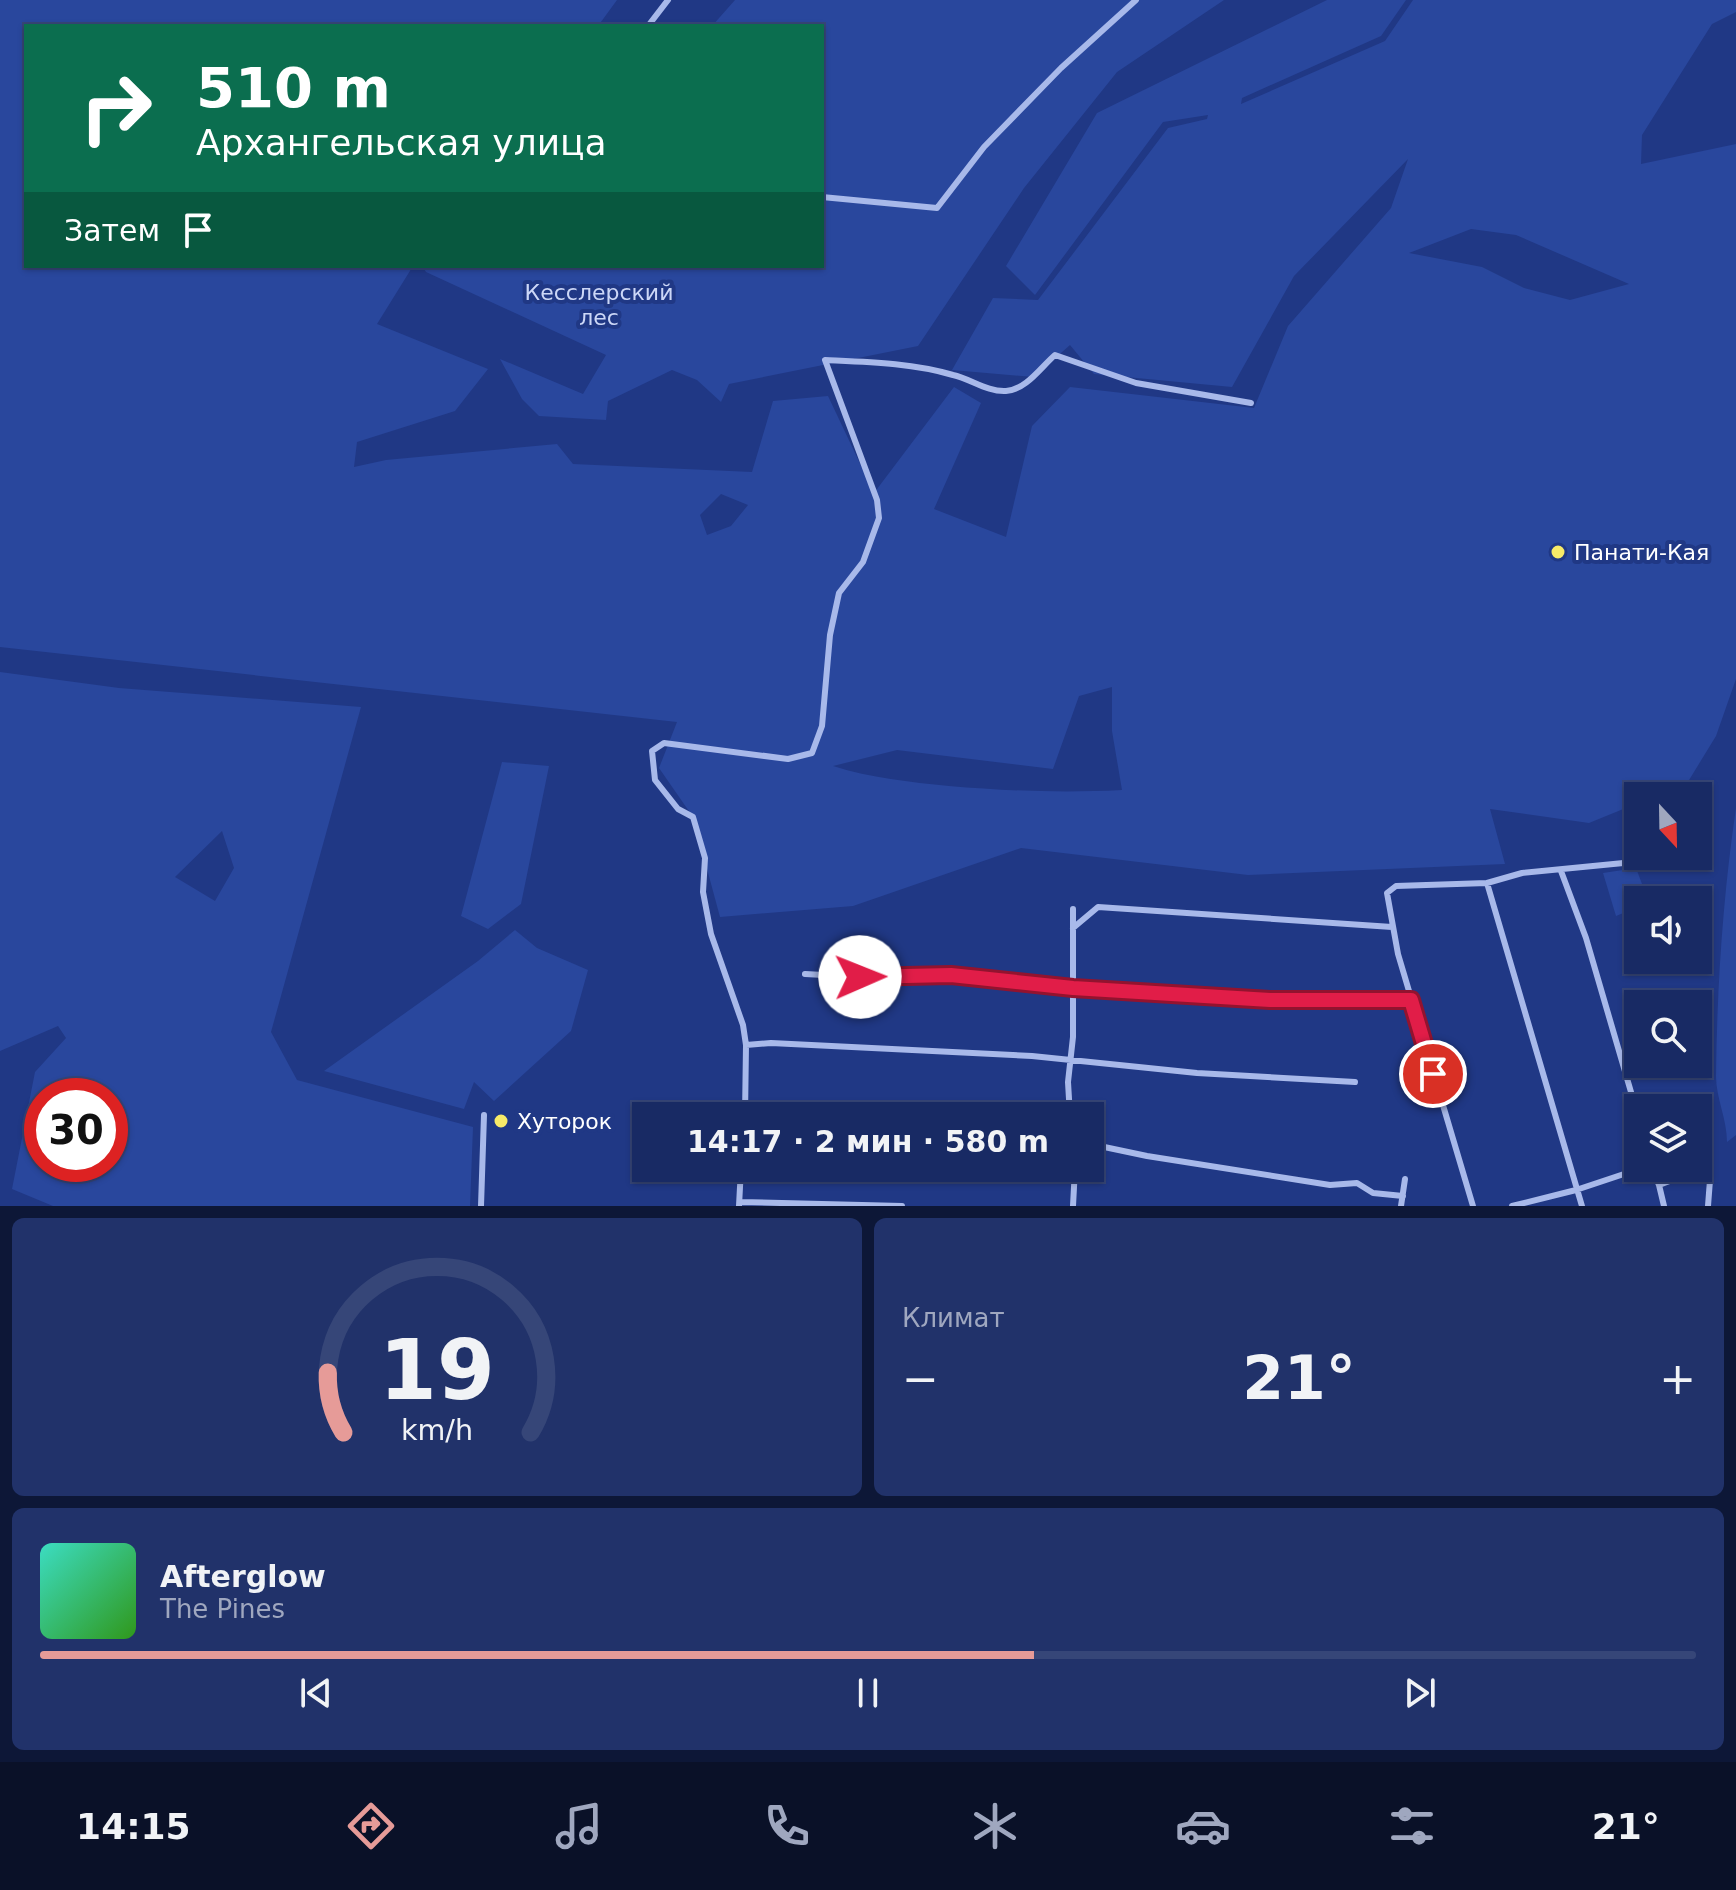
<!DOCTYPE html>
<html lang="ru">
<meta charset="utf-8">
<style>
:root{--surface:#182a64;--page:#21326a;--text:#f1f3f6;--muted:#9fa7bf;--line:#364678;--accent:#e69b98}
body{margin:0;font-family:"DejaVu Sans",sans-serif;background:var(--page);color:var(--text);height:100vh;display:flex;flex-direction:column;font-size:30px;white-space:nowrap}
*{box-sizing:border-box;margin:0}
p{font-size:26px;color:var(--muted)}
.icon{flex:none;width:44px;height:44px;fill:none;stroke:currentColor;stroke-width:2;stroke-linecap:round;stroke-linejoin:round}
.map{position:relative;height:1206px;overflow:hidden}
.details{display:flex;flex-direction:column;gap:12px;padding:12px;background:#0d1737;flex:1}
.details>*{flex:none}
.banner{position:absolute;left:24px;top:24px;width:800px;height:244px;border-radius:0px;box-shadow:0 2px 6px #0004,0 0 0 2px var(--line);background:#0b6e4f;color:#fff;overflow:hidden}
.needle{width:52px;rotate:158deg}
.fabs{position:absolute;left:1624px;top:782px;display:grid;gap:16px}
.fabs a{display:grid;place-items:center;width:88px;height:88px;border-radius:0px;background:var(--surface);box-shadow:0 2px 6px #0004,0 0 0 2px var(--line);font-size:40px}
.speed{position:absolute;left:24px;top:1078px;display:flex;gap:16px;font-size:40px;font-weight:700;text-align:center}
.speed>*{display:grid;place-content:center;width:104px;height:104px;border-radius:50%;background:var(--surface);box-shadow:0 2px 6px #0004,0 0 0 2px var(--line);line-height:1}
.speed .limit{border:12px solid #d22;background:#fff;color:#111}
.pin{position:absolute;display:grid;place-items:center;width:68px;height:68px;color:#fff;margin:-34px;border:4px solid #fff;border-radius:50%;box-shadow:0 2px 8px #0007}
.me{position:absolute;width:88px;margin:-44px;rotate:89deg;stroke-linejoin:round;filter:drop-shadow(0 0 6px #0008)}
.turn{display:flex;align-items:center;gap:28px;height:168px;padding:0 40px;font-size:36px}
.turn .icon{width:104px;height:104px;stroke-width:2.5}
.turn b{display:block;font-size:56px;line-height:68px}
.then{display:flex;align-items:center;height:76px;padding:0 40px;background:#0003;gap:16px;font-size:30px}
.big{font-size:60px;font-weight:700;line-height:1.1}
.details .tile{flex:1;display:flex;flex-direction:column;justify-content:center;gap:12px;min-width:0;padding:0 28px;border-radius:12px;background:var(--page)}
.details .dial{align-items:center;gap:0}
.dial svg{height:208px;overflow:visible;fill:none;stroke:var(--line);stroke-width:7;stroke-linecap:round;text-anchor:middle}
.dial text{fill:var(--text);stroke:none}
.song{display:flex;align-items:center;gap:24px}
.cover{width:96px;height:96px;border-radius:12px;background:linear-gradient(135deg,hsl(170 70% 55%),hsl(110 70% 35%))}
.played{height:8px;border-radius:4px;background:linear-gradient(90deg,var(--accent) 60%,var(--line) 60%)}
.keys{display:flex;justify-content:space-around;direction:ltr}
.heat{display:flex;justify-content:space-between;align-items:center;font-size:44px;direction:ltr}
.details .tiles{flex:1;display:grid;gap:12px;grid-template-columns:1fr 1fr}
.tile:last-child{grid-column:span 2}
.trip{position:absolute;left:632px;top:1102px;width:472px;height:80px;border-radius:0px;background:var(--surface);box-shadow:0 2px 6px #0004,0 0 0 2px var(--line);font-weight:700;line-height:80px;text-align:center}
.menu{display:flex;height:128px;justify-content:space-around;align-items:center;background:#0a1128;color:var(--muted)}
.menu .icon{width:56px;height:56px}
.menu .current{color:var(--accent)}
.menu b{font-size:36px;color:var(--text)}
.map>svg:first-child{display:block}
.green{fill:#29479d;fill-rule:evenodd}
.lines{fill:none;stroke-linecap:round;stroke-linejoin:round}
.minor{stroke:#a8b9ea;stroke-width:6}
.route-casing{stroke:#92132f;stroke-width:20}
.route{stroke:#e11d48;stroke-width:14}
.poi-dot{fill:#f7ea68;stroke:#203885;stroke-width:3}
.labels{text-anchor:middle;stroke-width:8;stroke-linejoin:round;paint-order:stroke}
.park-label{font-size:22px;fill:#ccd7f7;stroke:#203885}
.poi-label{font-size:22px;fill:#fff;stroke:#203885;text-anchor:start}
</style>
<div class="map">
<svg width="1736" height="1206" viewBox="0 0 1736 1206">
<rect width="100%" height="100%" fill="#203885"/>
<!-- green -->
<path class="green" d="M0,0H617L598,26H26V266H413L377,324L488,369L455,411L357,442L354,467L386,460L557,444L573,464L752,472L773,401L828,396L874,493L954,387L981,403L934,509L1006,537L1032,426L1070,387L1254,408L1288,326L1391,208L1408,159L1294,276L1232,387L1094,374L1070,345L1034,377L952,370L993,298L1038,300L1168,128L1207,119L1208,115L1163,122L1035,295L1006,266L1097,113L1327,0H1406L1381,36L1242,98L1241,104L1385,41L1413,0H1736V12L1712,24L1642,135L1641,164L1736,144V679L1716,736L1686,785L1657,796H1638V803L1589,823L1490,809L1505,864L1248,875L1021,848L853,906L720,917L693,817L659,768L677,722L0,647ZM1471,229L1516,235L1629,284L1570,300L1524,288L1482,267L1409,253ZM721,494L748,505L731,526L707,535L700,515ZM1112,687V731L1122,790C1064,793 1007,791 949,786C910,782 871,778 833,766L897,750L1053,769L1079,696Z
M735,0H1224L1117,72L1024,188L918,346L729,384L721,402L697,380L672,370L608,401L606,420L539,416L522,399L500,359L583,394L606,355L426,272L422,266H822V26H712Z
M0,672L119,688L361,707L271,1032L297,1080L473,1127L470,1206H53L12,1189L35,1072L66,1038L58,1026L0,1051ZM222,831L234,868L215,901L175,877ZM42,1096H110V1164H42Z
M502,762L549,766L521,904L488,929L461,916Z
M1736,808V1135L1727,1142C1727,1119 1716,1098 1716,1076C1717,987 1723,895 1736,808Z
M1636,868L1648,900H1638V907L1616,916L1603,873Z
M515,930L537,948L588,970L571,1031L494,1101L474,1082L464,1109L324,1071L478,961Z"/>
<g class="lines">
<!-- minor -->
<path class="minor" d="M648,26L668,0
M822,197L937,208L984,147L1061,68L1136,0
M1561,871L1586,938L1638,1116
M1487,883L1582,1206
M1073,928L1098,907L1392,927
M805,974L860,977L951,975L1073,988L1270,1000H1411
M746,1045L771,1043L1032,1056L1197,1073L1355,1082
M745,1116L746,1045L743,1025L711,934L703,892L705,858L693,817L678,809L655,780L652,751L664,743L788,759L812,753L822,726L830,635L839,593L863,562L879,518L877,500L825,360C868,362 912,363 953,375C971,379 987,392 1006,391C1026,390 1041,367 1055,355L1136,383L1251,403
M1070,1116L1068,1082L1073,1037V909
M1090,1144L1147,1156L1330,1185L1357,1183L1373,1193L1403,1196
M1652,1168L1659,1185L1675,1179L1710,1180L1708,1206
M1659,1185L1664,1206
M740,1202L902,1206
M481,1206L484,1115
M739,1206L741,1168
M1073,1206L1075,1168
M1401,1206L1405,1179
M1473,1206L1398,954L1387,893L1396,886L1487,883L1522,873L1644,861
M1512,1206L1576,1190L1642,1168"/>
</g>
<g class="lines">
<!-- route casing -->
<g class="route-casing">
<path id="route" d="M860,977L951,975L1073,988L1270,1000H1411L1433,1074"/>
</g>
<!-- route -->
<use href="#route" class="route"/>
</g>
<!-- markers -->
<g class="poi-dot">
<circle cx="1558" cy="552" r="8"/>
<circle cx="501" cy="1121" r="8"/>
</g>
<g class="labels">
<!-- park labels -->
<g class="park-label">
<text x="599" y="300">Кесслерский<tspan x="599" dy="25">лес</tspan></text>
</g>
<!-- poi labels -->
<g class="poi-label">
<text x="1574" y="560">Панати-Кая</text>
<text x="517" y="1129">Хуторок</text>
</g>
</g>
</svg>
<div class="fabs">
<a><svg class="needle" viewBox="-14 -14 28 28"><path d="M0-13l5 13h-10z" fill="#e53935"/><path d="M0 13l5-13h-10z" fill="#9fa7bf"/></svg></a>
<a><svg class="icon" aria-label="sound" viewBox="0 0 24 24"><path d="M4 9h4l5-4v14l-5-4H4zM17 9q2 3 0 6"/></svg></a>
<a><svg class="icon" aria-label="search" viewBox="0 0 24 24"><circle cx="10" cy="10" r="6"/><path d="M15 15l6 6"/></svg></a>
<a><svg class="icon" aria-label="layers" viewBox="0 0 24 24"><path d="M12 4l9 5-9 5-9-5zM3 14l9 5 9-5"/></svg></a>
</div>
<div class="speed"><div class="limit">30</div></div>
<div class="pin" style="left:1433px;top:1074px;background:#d93025"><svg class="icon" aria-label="arrive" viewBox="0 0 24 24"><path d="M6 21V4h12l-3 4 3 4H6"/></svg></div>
<svg class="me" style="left:860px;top:977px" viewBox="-20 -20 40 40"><circle r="19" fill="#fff"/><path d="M0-13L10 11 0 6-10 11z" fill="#e11d48"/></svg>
<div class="trip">14:17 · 2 мин · 580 m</div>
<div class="banner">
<div class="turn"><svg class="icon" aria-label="right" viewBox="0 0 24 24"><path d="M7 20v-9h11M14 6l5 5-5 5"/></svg><div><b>510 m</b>Архангельская улица</div></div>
<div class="then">Затем<svg class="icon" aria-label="arrive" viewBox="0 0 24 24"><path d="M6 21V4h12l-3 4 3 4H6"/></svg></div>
</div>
</div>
<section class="details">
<div class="tiles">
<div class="tile dial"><svg viewBox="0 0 100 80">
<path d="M14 69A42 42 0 1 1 86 69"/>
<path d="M14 69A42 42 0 0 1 8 46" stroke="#e69b98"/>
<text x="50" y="56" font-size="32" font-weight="700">19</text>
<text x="50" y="72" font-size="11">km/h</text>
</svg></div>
<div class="tile"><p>Климат</p>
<div class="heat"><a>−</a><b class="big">21°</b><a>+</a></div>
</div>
<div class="tile">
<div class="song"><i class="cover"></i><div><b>Afterglow</b><p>The Pines</p></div></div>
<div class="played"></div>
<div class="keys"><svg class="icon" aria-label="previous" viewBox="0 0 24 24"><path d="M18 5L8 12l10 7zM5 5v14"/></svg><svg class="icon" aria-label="pause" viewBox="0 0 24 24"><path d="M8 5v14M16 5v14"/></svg><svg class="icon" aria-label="next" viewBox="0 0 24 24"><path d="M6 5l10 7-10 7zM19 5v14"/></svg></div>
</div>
</div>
</section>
<nav class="menu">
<b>14:15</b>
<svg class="icon current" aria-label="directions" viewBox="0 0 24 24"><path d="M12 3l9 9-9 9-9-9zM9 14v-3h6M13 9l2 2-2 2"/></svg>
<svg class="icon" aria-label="music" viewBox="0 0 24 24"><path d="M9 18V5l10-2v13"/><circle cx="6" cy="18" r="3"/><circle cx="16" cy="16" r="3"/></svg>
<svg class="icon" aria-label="phone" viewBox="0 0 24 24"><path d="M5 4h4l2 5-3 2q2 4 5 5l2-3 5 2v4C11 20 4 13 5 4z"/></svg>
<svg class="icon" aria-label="climate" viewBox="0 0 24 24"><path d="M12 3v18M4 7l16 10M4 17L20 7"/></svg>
<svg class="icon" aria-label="car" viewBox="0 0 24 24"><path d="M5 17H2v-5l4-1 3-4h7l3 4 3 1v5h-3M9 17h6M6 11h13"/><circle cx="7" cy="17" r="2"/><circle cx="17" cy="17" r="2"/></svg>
<svg class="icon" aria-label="filters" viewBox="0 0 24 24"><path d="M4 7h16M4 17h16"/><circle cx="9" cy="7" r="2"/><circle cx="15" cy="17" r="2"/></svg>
<b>21°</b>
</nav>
